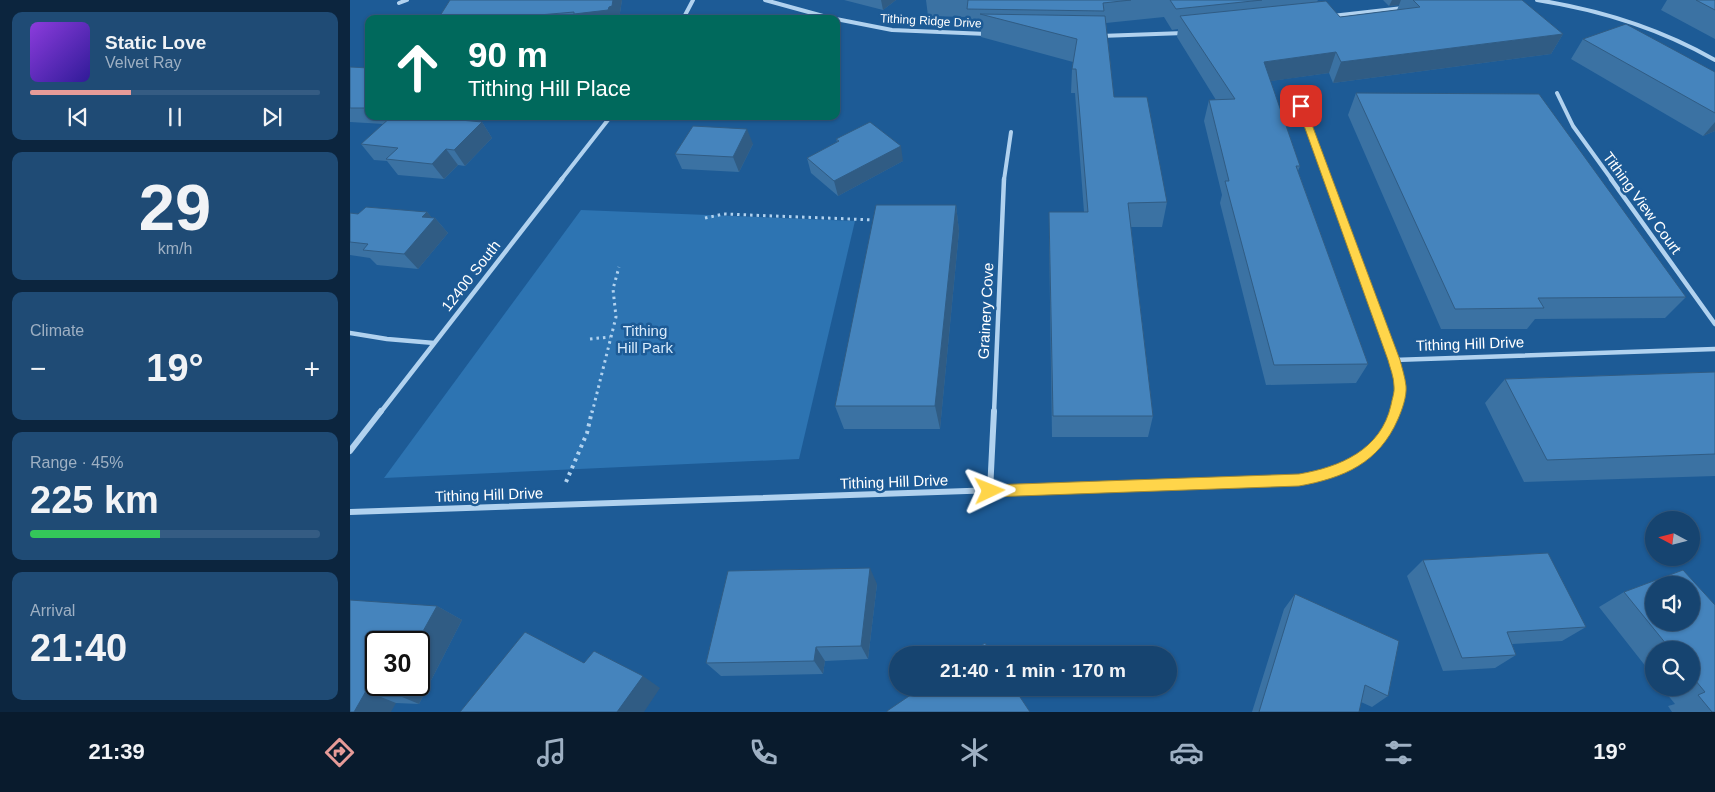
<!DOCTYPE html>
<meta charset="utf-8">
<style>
:root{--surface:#164470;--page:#1f4b75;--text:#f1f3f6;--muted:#9eb0c3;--line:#355c83;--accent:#e69b98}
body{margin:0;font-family:Helvetica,sans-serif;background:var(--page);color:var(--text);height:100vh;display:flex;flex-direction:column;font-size:19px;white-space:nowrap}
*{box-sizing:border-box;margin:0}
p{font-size:16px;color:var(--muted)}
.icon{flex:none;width:28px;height:28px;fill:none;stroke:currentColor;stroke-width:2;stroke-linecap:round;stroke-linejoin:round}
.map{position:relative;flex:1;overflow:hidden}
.side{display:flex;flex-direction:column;gap:12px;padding:12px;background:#0c253e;width:350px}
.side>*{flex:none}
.hud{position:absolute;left:15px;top:15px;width:475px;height:105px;border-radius:10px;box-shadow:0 1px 4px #0004,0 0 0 1px var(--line);background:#00695c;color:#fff;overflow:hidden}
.needle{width:32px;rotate:277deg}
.tools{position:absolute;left:1295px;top:511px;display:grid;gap:10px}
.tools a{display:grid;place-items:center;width:55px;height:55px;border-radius:50%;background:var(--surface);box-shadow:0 1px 4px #0004,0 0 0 1px var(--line);font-size:25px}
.speed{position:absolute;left:15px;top:631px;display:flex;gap:10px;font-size:25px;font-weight:700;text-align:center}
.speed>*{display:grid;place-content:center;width:65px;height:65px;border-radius:50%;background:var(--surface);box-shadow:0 1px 4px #0004,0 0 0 1px var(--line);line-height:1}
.speed .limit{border:2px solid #111;border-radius:8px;background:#fff;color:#111}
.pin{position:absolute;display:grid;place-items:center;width:42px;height:42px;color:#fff;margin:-21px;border-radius:10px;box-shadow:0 2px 8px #0006}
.me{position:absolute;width:55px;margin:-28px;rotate:88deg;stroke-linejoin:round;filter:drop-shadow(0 0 4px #0008)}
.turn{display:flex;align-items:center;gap:18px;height:105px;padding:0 20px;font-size:22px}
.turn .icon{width:65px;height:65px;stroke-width:2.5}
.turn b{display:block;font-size:35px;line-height:42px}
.big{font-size:38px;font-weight:700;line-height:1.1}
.side .card{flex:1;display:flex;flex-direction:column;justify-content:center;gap:8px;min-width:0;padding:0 18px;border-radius:10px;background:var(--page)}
.side .dial{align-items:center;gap:0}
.dial b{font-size:65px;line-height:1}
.song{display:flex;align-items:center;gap:15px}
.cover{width:60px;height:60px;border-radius:8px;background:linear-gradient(135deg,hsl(270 70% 55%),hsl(250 70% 35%))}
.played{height:5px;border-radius:2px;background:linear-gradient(90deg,var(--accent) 35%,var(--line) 35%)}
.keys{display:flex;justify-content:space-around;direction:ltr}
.heat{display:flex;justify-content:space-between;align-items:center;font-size:28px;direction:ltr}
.charge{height:8px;border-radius:4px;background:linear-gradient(90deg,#34c759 45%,var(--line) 0)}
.trip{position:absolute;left:539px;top:646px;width:288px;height:50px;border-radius:25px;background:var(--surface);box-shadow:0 1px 4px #0004,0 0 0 1px var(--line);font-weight:700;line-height:50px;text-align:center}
.tab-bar{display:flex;height:80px;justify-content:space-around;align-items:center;background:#091b2d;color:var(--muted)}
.tab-bar .icon{width:35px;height:35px}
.tab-bar .on{color:var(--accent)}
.tab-bar b{font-size:22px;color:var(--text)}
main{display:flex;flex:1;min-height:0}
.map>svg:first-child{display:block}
.green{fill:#2d74b2}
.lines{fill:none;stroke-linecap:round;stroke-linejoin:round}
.path-far1{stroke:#b1d2ef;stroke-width:3;stroke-dasharray:2.5 4;stroke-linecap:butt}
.path{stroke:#b1d2ef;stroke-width:4;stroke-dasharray:3 4.5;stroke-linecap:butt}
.street-far2{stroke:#b1d2ef;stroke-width:4}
.street-far1{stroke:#b1d2ef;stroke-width:4.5}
.street{stroke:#b1d2ef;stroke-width:6}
.wall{fill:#3b72a3}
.shaded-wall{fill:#305c84}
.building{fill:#4584bd;stroke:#305c84;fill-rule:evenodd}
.route{fill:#ffd54a;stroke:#a68a30}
.labels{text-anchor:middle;stroke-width:5;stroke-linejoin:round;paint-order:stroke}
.far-street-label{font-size:12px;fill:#fff;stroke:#1d5b96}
.street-label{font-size:15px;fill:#fff;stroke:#1d5b96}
.park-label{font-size:15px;fill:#d7eafb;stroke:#1d5b96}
</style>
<main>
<section class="side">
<div class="card">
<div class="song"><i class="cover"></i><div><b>Static Love</b><p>Velvet Ray</p></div></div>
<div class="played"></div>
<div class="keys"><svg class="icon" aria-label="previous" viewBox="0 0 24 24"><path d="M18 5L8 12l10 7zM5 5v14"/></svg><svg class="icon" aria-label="pause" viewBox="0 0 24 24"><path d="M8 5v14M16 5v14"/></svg><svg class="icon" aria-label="next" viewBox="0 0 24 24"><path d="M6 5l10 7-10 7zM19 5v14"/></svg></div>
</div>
<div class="card dial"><b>29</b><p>km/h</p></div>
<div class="card"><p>Climate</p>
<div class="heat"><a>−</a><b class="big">19°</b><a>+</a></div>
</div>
<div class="card"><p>Range · 45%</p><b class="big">225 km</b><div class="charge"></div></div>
<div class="card"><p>Arrival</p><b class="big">21:40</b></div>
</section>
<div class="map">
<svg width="1365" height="712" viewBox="0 0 1365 712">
<rect width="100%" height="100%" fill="#1d5b96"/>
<!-- green -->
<path class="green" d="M231,210L505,221L449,459L34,478Z"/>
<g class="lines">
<!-- path-far1 -->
<path class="path-far1" d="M355,218L374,214L526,220
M240,339L260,337
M242,413L266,317L263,289L269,267"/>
<!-- path -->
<path class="path" d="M216,482L237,433L242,411"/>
<!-- street-far2 -->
<path class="street-far2" d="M415,0L484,19
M1187,0C1251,10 1309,28 1365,60
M49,3L57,0
M982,16L1053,8
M333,19L343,0
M486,19L542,30L637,34
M750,36L834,33
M1207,93L1223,126L1262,180
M951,106L978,180
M211,180L261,116
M654,180L661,132"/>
<!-- street-far1 -->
<path class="street-far1" d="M978,179L1044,360L1050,390L1045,413
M1261,179L1365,324
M0,333L37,339L84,343
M1044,360L1365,349
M30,413L212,179
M644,413L654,179"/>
<!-- street -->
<path class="street" d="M0,451L31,411
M640,491L644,411
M0,512L940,480C988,473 1026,460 1045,411"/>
</g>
<!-- wall -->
<path class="wall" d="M272,0L269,19H88Z
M494,0H546L533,10Z
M576,0H968L967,2L990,17L1047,10L1049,5L1039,6L1033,0H1172L1213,34L1201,54L983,83L979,73L920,81L950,166L948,171L1018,364L1006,383L916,385L870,203L872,195L854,121L859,100H866L827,37L828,29L822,30L814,17L756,23L764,97L817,202L812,227H781L803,416L798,437H702L699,236V212H734L725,93H721L722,69L723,62L631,37V30L618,29L617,17L578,16Z
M1317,0H1365V39L1311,10Z
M1233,39L1365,72V131L1353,136L1221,59Z
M0,67L19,68V116H67L132,122L142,138L115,166L108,165L94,179L48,175L37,161L24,160L11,144L34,124L0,122Z
M1006,93L1336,297L1315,318L1185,319L1177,329H1091L998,115Z
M486,139L553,161L488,196L461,173L457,158L487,142Z
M403,144L389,172L332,169L325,154Z
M606,205L609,231L590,429H494L485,406Z
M77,212L82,218H85L98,233L68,269L27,265L20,258L0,255V213L8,214Z
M1365,372V476L1174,482L1135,403L1155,379Z
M1073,560L1236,627L1212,641L1162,644L1166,655L1145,668L1093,671L1057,576Z
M1333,570L1365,712H1322L1318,706L1325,704L1312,688H1341V650H1304V677L1249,607L1274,592Z
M527,584L518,659L475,661L473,674L371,676L356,663Z
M945,594L1038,696L1022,707L1011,702L1009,712H902L934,609Z
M87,606L112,620L69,704L46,703L0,712Z"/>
<!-- shaded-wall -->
<path class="shaded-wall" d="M263,0H272L269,19H226L224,14L259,7Z
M531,0H546L533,10Z
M1042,0H1051L1049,5L1039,6Z
M1213,34L1201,54L983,83L991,62Z
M986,52L979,73L908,83L914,62Z
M132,122L142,138L115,166L104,150Z
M1365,122V131L1353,136Z
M397,129L403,144L389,172L383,157Z
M551,146L553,161L488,196L484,181Z
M96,149L108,165L94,179L82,164Z
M606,205L609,231L590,429L585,406Z
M77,212L84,220L85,218L98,233L68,269L54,254L72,217Z
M520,568L527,584L518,659L511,646Z
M87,606L112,620L69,704L40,692L44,685H69V642H67Z
M466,647L475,661L473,674L464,661Z
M293,676L310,688L294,712H267Z
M16,691L46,703L41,712H4Z"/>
<!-- building -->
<path class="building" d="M100,0H263L262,6L259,7L258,10L224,14V12L143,19H88Z
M618,0H781L753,3L754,11L617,9Z
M820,0H912L826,9Z
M1063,0H1172L1213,34L991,62L986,52L914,62L950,166H946L1018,364L924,365L875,181H879L859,100L885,99L830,16L976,1L990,17L1070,7Z
M1346,0H1365V10Z
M630,14L755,16L764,97H797L817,202L778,203L803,416H703L699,212H738L726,69H722L727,39Z
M1276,24L1365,72V113L1233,39Z
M0,67L19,68V108H0Z
M1006,93L1189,94L1336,297L1188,298L1194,308L1105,309Z
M42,116H67L132,122L104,150L96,149L82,164L36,159L48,148L11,144Z
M520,122L551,146L484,181L457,158L489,141L486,139Z
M343,126L397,129L383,157L325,154Z
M526,205H606L585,406H485Z
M16,207L77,212L72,217L85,218L54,254L13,250L18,244L0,242V213L8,214Z
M1365,372V454L1197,460L1155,379Z
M1198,553L1236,627L1157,632L1166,655L1112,658L1073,560Z
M520,568L511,646L466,647L464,661L356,663L378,571Z
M1333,570L1365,605V712H1362L1348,695L1355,692L1341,675V650H1321L1274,592ZM1304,585H1341V622H1304Z
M945,594L1049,641L1038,696L1015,685L1009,712H909Z
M0,600L87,606L67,642H26V685H44L40,692L16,691L4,712H0Z
M175,632L234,663L244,651L293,676L267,712H110Z
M635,643L643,655H618Z
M571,688H664L680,712H537V711Z"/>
<!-- route -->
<path class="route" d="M948,104L955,106L1050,360C1052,368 1055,377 1056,386C1057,396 1052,410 1048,419C1029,463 994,478 949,486L640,497L636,495L634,491L636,487L640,485L949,474C990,467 1031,450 1041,405C1042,399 1045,392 1044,386C1044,377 1040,368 1038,360L947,106Z"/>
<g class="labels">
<!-- far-street labels -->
<g class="far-street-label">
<text transform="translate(581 21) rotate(3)" y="4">Tithing Ridge Drive</text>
</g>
<!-- street labels -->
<g class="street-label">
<text transform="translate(1292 203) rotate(54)" y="5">Tithing View Court</text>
<text transform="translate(121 276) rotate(-52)" y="5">12400 South</text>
<text transform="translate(636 311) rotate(-87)" y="5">Grainery Cove</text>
<text transform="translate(1120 344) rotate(-2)" y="5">Tithing Hill Drive</text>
<text transform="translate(544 482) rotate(-2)" y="5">Tithing Hill Drive</text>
<text transform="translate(139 495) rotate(-2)" y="5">Tithing Hill Drive</text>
</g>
<!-- park labels -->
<g class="park-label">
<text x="295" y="336">Tithing<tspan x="295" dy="17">Hill Park</tspan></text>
</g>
</g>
</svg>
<div class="tools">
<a><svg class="needle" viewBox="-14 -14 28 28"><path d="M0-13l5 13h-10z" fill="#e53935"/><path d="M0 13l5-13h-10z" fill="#9eb0c3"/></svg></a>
<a><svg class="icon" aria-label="sound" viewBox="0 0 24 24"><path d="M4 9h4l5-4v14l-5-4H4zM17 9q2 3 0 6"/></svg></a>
<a><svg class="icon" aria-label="search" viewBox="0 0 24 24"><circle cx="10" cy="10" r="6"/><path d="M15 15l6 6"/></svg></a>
</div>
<div class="speed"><div class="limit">30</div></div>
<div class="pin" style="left:951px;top:106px;background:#d93025"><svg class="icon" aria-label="arrive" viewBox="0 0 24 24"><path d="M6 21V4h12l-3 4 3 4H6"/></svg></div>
<svg class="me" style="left:640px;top:491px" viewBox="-20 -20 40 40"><path d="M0-17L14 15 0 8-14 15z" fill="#ffd54a" stroke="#fff" stroke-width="4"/></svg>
<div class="trip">21:40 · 1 min · 170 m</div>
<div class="hud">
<div class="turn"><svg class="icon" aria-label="ahead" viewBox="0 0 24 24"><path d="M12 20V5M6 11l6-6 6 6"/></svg><div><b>90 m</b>Tithing Hill Place</div></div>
</div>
</div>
</main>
<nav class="tab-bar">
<b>21:39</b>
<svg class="icon on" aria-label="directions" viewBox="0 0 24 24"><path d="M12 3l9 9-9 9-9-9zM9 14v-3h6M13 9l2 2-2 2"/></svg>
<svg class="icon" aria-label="music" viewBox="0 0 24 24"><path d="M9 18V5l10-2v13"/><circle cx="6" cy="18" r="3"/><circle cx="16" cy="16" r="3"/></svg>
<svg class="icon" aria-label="phone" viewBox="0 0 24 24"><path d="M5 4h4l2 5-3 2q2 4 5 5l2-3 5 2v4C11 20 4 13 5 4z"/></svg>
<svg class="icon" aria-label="climate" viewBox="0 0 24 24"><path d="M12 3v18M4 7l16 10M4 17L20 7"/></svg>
<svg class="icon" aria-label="car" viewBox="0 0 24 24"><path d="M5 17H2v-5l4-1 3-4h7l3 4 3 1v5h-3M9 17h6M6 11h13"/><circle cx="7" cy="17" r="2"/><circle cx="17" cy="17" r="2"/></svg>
<svg class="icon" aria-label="filters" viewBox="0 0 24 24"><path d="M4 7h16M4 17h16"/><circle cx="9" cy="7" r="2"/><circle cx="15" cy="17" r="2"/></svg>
<b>19°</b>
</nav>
